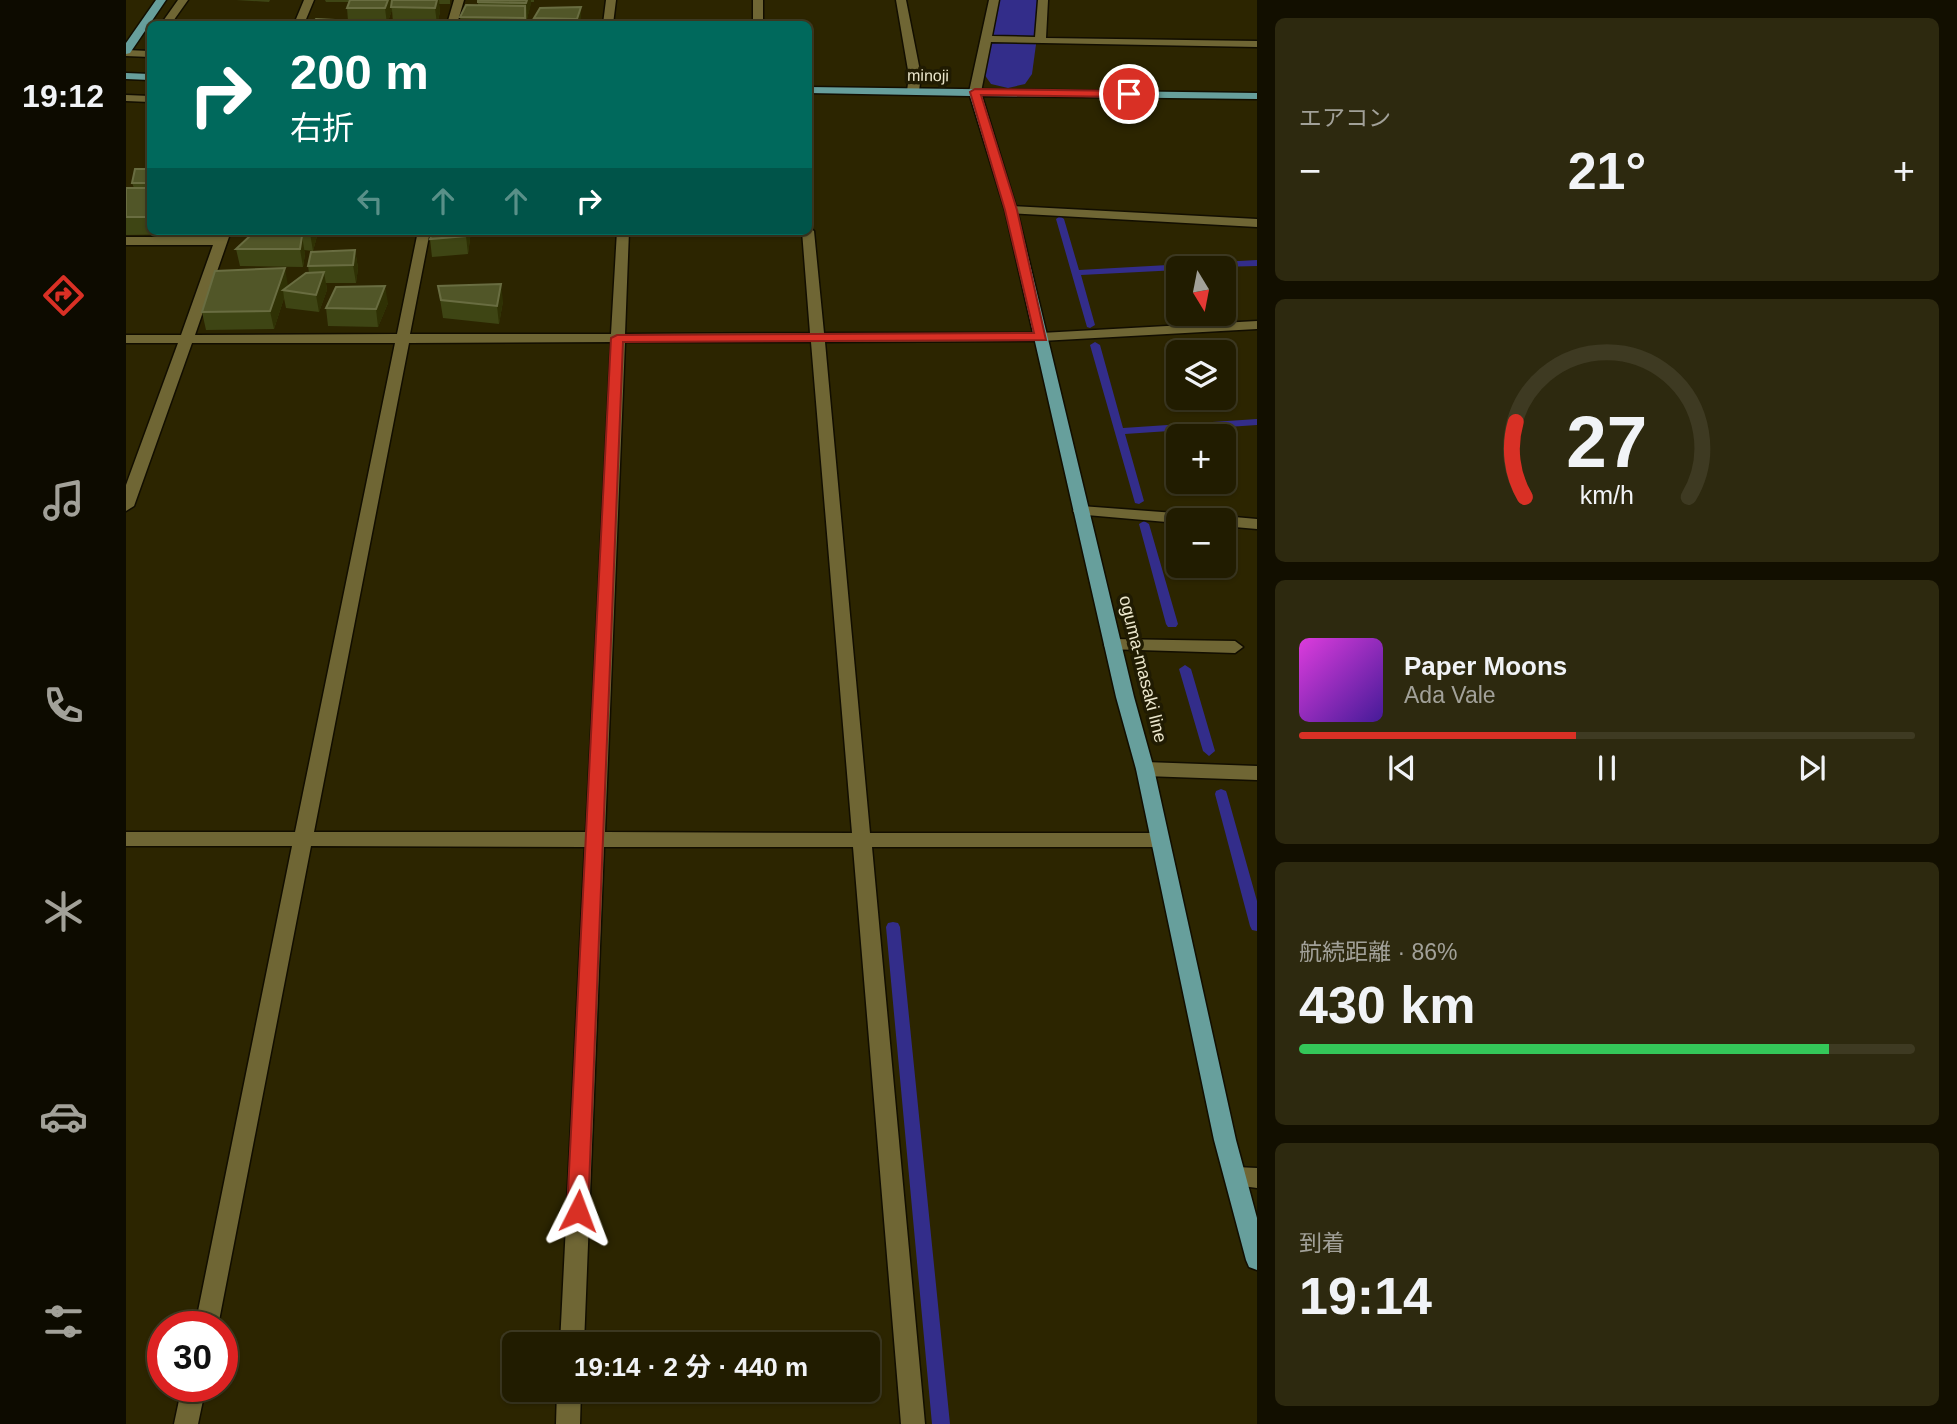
<!DOCTYPE html>
<html lang="ja">
<meta charset="utf-8">
<style>
:root{--surface:#211c00;--page:#2d290f;--text:#f1f3f6;--muted:#a2a199;--line:#3e3a22;--accent:#d93025}
body{margin:0;font-family:Arial,"Noto Sans JP",sans-serif;background:var(--page);color:var(--text);height:100vh;display:flex;flex-direction:column;font-size:26px;white-space:nowrap}
*{box-sizing:border-box;margin:0}
p{font-size:23px;color:var(--muted)}
.icon{flex:none;width:38px;height:38px;fill:none;stroke:currentColor;stroke-width:2;stroke-linecap:round;stroke-linejoin:round}
.map{position:relative;flex:1;overflow:hidden}
.sheet{display:flex;flex-direction:column;gap:18px;padding:18px;background:#120f00;width:700px}
.sheet>*{flex:none}
.top-card{position:absolute;left:21px;top:21px;width:665px;height:214px;border-radius:10px;box-shadow:0 2px 5px #0004,0 0 0 2px var(--line);background:#00695c;color:#fff;overflow:hidden}
.needle{width:46px;rotate:170deg}
.fabs{position:absolute;left:1040px;top:256px;display:grid;gap:14px}
.fabs a{display:grid;place-items:center;width:70px;height:70px;border-radius:10px;background:var(--surface);box-shadow:0 2px 5px #0004,0 0 0 2px var(--line);font-size:35px}
.speed{position:absolute;left:21px;top:1311px;display:flex;gap:14px;font-size:35px;font-weight:700;text-align:center}
.speed>*{display:grid;place-content:center;width:91px;height:91px;border-radius:50%;background:var(--surface);box-shadow:0 2px 5px #0004,0 0 0 2px var(--line);line-height:1}
.speed .limit{border:10px solid #d22;background:#fff;color:#111}
.pin{position:absolute;display:grid;place-items:center;width:60px;height:60px;color:#fff;margin:-30px;border:4px solid #fff;border-radius:50%;box-shadow:0 2px 7px #0007}
.me{position:absolute;width:77px;margin:-38px;rotate:3deg;stroke-linejoin:round;filter:drop-shadow(0 0 5px #0008)}
.turn{display:flex;align-items:center;gap:24px;height:147px;padding:0 28px;font-size:32px}
.turn .icon{width:91px;height:91px;stroke-width:2.5}
.turn b{display:block;font-size:49px;line-height:60px}
.lanes{display:flex;align-items:center;height:66px;padding:0 28px;background:#0003;justify-content:center;gap:35px;direction:ltr}
.lanes .off{opacity:.35}
.big{font-size:52px;font-weight:700;line-height:1.1}
.sheet .tile{flex:1;display:flex;flex-direction:column;justify-content:center;gap:10px;min-width:0;padding:0 24px;border-radius:10px;background:var(--page)}
.sheet .dial{align-items:center;gap:0}
.dial svg{height:182px;overflow:visible;fill:none;stroke:var(--line);stroke-width:7;stroke-linecap:round;text-anchor:middle}
.dial text{fill:var(--text);stroke:none}
.song{display:flex;align-items:center;gap:21px}
.cover{width:84px;height:84px;border-radius:10px;background:linear-gradient(135deg,hsl(300 70% 55%),hsl(260 70% 35%))}
.played{height:7px;border-radius:4px;background:linear-gradient(90deg,var(--accent) 45%,var(--line) 45%)}
.keys{display:flex;justify-content:space-around;direction:ltr}
.heat{display:flex;justify-content:space-between;align-items:center;font-size:38px;direction:ltr}
.charge{height:10px;border-radius:5px;background:linear-gradient(90deg,#34c759 86%,var(--line) 0)}
.trip{position:absolute;left:376px;top:1332px;width:378px;height:70px;border-radius:10px;background:var(--surface);box-shadow:0 2px 5px #0004,0 0 0 2px var(--line);font-weight:700;line-height:70px;text-align:center}
main{display:flex;flex:1;min-height:0}
.tabs{display:flex;flex-direction:column;width:126px;justify-content:space-around;align-items:center;background:#0d0b00;color:var(--muted)}
.tabs .icon{width:49px;height:49px}
.tabs .active{color:var(--accent)}
.tabs b{font-size:32px;color:var(--text)}
.map>svg:first-child{display:block}
.lines{fill:none;stroke-linecap:round;stroke-linejoin:round}
.stream{fill:#332d8a;fill-rule:evenodd}
.river{fill:#332d8a;fill-rule:evenodd}
.minor-casing{stroke:#120e00;stroke-width:3}
.major-casing{stroke:#120e00;stroke-width:3}
.minor{fill:#6f6634;fill-rule:evenodd}
.major{fill:#679f9c;fill-rule:evenodd}
.wall{fill:#3e4514}
.shaded-wall{fill:#2f3104}
.building{fill:#515628;stroke:#696d41;stroke-width:2}
.route{fill:#d93025;stroke:#8d1f18;stroke-width:2}
.labels{text-anchor:middle;stroke-width:7;stroke-linejoin:round;paint-order:stroke}
.far-street-label{font-size:16px;fill:#ebe6cc;stroke:#201b02}
.street-label{font-size:18px;fill:#ebe6cc;stroke:#201b02}
</style>
<main>
<nav class="tabs">
<b>19:12</b>
<svg class="icon active" aria-label="directions" viewBox="0 0 24 24"><path d="M12 3l9 9-9 9-9-9zM9 14v-3h6M13 9l2 2-2 2"/></svg>
<svg class="icon" aria-label="music" viewBox="0 0 24 24"><path d="M9 18V5l10-2v13"/><circle cx="6" cy="18" r="3"/><circle cx="16" cy="16" r="3"/></svg>
<svg class="icon" aria-label="phone" viewBox="0 0 24 24"><path d="M5 4h4l2 5-3 2q2 4 5 5l2-3 5 2v4C11 20 4 13 5 4z"/></svg>
<svg class="icon" aria-label="climate" viewBox="0 0 24 24"><path d="M12 3v18M4 7l16 10M4 17L20 7"/></svg>
<svg class="icon" aria-label="car" viewBox="0 0 24 24"><path d="M5 17H2v-5l4-1 3-4h7l3 4 3 1v5h-3M9 17h6M6 11h13"/><circle cx="7" cy="17" r="2"/><circle cx="17" cy="17" r="2"/></svg>
<svg class="icon" aria-label="filters" viewBox="0 0 24 24"><path d="M4 7h16M4 17h16"/><circle cx="9" cy="7" r="2"/><circle cx="15" cy="17" r="2"/></svg>
</nav>
<div class="map">
<svg width="1131" height="1424" viewBox="0 0 1131 1424">
<rect width="100%" height="100%" fill="#2c2500"/>
<g class="lines">
<!-- stream -->
<path class="stream" d="M934,216L938,219L953,270L1131,260V266L1052,268V270L955,275L969,325L964,328L961,327L930,219Z
M969,342L974,345L997,428L1131,419V425L999,434L1018,501L1013,504L1009,503L964,345Z
M1018,521L1023,524L1052,624L1050,627H1042L1040,624L1013,524Z
M1059,665L1065,669L1089,751L1083,756L1077,751L1053,669Z
M1095,789L1100,791L1101,794L1131,901V931L1126,930L1124,926L1089,794L1090,791Z
M767,922L772,923L774,927L824,1424H806L760,927L762,923Z"/>
<!-- river -->
<path class="river" d="M872,0H916L906,74L899,84L882,88L865,84L858,74Z"/>
<!-- minor casing -->
<g class="minor-casing">
<path id="minor" d="M52,0H62L45,24H35Z
M178,0H188L178,24H168Z
M328,0H338L331,24H321Z
M480,0H490L487,24H477Z
M627,0H637V24H627Z
M770,0H780L795,76L793,91L787,94L781,91L783,76Z
M863,0H873L866,36L909,37L912,0H922L920,38L1131,41V47L865,42L855,92L849,95L843,92Z
M0,50L24,51V57L0,56Z
M0,95L24,96V102L0,101Z
M885,206L1131,219V227L881,213V207Z
M682,227L688,231L698,333H915L1131,321V329L915,341L699,342L744,833H1034L1041,835L1043,840L1041,845L1034,847H746L799,1424H775L727,847H478L458,1344H434L459,847L185,846L92,1326H69L166,846H0V832H169L269,343H66L8,506L0,511V485L52,343H0V335H55L87,245H0V237H90L93,231H105L69,335L271,334L292,231H304L284,334H485L491,231H503L499,334L684,333L676,231H682ZM485,342L460,832H188L283,343ZM499,342H685L726,833L479,832Z
M955,506L1076,515L1084,520H1052V523L949,514L947,511L949,508Z
M1097,516L1131,519V529L1097,526V520H1090Z
M986,639L1109,641L1117,647L1109,653L980,649L978,645Z
M1019,762L1131,766V780L1019,776L1013,774L1010,769L1013,764Z
M1110,1167L1131,1168V1188L1102,1184L1099,1177L1102,1170Z
M56,1386H80L72,1424H48Z
M431,1390H455L454,1424H430Z"/>
</g>
<!-- major casing -->
<g class="major-casing">
<path id="major" d="M30,0H40L4,53L0,54V43Z
M0,73L24,74V80L0,79Z
M682,87L1131,93V99L856,96L891,210L1008,697L1028,769L1110,1140L1131,1218V1270L1123,1267L1120,1260L1088,1140L1010,769L990,697L879,210L844,96L682,93Z"/>
</g>
<!-- minor -->
<use href="#minor" class="minor"/>
<!-- major -->
<use href="#major" class="major"/>
</g>
<!-- wall -->
<path class="wall" d="M110,0H144L143,2Z
M199,0H324V4H313L314,12L311,24L267,23L266,10L261,24H227L222,21L221,8L223,2H200Z
M352,0H408V2H405L401,19H400V24H335L334,17L352,5Z
M455,7V24H409L408,18Z
M24,169V231H75L74,234L0,235V188H8L6,183Z
M124,231H190L191,236L187,251L178,250L179,254L177,267L114,266L110,249L125,235Z
M307,231H345L342,254L306,257L304,239Z
M229,250L232,268L230,283H200L201,290L193,312L160,308L158,298L148,329L80,330L76,312L162,286L183,273L182,266Z
M312,286L377,301L373,324L317,318Z
M262,303L252,327L202,326L200,308Z"/>
<!-- shaded-wall -->
<path class="shaded-wall" d="M262,0H266V7H265L266,10L261,24L259,8Z
M311,0H313L314,12L311,24L309,8Z
M401,0H405V4L401,19L400,3Z
M455,7V24H451V19Z
M184,231H190L191,236L187,251L184,233Z
M341,231H345L342,254L340,236Z
M176,236L179,254L177,267L174,249Z
M229,250L232,268L230,283L227,265Z
M159,268L162,286L157,290L158,298L148,329L144,311Z
M198,272L201,290L193,312L190,295Z
M375,284L377,301L373,324L371,306Z
M259,286L262,303L252,327L250,309Z"/>
<!-- building -->
<path class="building" d="M224,0H262L259,8H221Z
M266,0H311L309,8L265,7Z
M352,0H401L400,3L352,2Z
M340,5L399,6V18L334,17Z
M455,7L451,19L408,18L414,8Z
M190,19L227,21L225,24H185Z
M9,169H24V183H6Z
M0,188H24V217H0Z
M126,231H184V233Z
M307,231H341L340,236L304,239Z
M126,234L176,236L174,249H110Z
M229,250L227,265L182,266L185,252Z
M159,268L144,311L76,312L89,271Z
M198,272L190,295L157,290L180,273Z
M375,284L371,306L315,300L312,286Z
M259,286L250,309L200,308L210,287Z"/>
<!-- route -->
<path class="route" d="M849,89L1003,91L1008,94L1003,97L855,95L891,210L920,340L497,342L462,1211L459,1218L452,1220L444,1218L441,1211L485,338L491,335L908,333L879,210L844,92Z"/>
<g class="labels">
<!-- far-street labels -->
<g class="far-street-label">
<text transform="translate(802 75) rotate(1)" y="6">minoji</text>
</g>
<!-- street labels -->
<g class="street-label">
<text transform="translate(1017 669) rotate(76)" y="6">oguma-masaki line</text>
</g>
</g>
</svg>
<div class="fabs">
<a><svg class="needle" viewBox="-14 -14 28 28"><path d="M0-13l5 13h-10z" fill="#e53935"/><path d="M0 13l5-13h-10z" fill="#a2a199"/></svg></a>
<a><svg class="icon" aria-label="layers" viewBox="0 0 24 24"><path d="M12 4l9 5-9 5-9-5zM3 14l9 5 9-5"/></svg></a>
<a>+</a>
<a>−</a>
</div>
<div class="speed"><div class="limit">30</div></div>
<div class="pin" style="left:1003px;top:94px;background:#d93025"><svg class="icon" aria-label="arrive" viewBox="0 0 24 24"><path d="M6 21V4h12l-3 4 3 4H6"/></svg></div>
<svg class="me" style="left:452px;top:1211px" viewBox="-20 -20 40 40"><path d="M0-17L14 15 0 8-14 15z" fill="#d93025" stroke="#fff" stroke-width="4"/></svg>
<div class="trip">19:14 · 2 分 · 440 m</div>
<div class="top-card">
<div class="turn"><svg class="icon" aria-label="right" viewBox="0 0 24 24"><path d="M7 20v-9h11M14 6l5 5-5 5"/></svg><div><b>200 m</b>右折</div></div>
<div class="lanes"><svg class="icon off" aria-label="left" viewBox="0 0 24 24"><path d="M17 20v-9H6M10 6l-5 5 5 5"/></svg><svg class="icon off" aria-label="ahead" viewBox="0 0 24 24"><path d="M12 20V5M6 11l6-6 6 6"/></svg><svg class="icon off" aria-label="ahead" viewBox="0 0 24 24"><path d="M12 20V5M6 11l6-6 6 6"/></svg><svg class="icon" aria-label="right" viewBox="0 0 24 24"><path d="M7 20v-9h11M14 6l5 5-5 5"/></svg></div>
</div>
</div>
<section class="sheet">
<div class="tile"><p>エアコン</p>
<div class="heat"><a>−</a><b class="big">21°</b><a>+</a></div>
</div>
<div class="tile dial"><svg viewBox="0 0 100 80">
<path d="M14 69A42 42 0 1 1 86 69"/>
<path d="M14 69A42 42 0 0 1 10 36" stroke="#d93025"/>
<text x="50" y="56" font-size="32" font-weight="700">27</text>
<text x="50" y="72" font-size="11">km/h</text>
</svg></div>
<div class="tile">
<div class="song"><i class="cover"></i><div><b>Paper Moons</b><p>Ada Vale</p></div></div>
<div class="played"></div>
<div class="keys"><svg class="icon" aria-label="previous" viewBox="0 0 24 24"><path d="M18 5L8 12l10 7zM5 5v14"/></svg><svg class="icon" aria-label="pause" viewBox="0 0 24 24"><path d="M8 5v14M16 5v14"/></svg><svg class="icon" aria-label="next" viewBox="0 0 24 24"><path d="M6 5l10 7-10 7zM19 5v14"/></svg></div>
</div>
<div class="tile"><p>航続距離 · 86%</p><b class="big">430 km</b><div class="charge"></div></div>
<div class="tile"><p>到着</p><b class="big">19:14</b></div>
</section>
</main>
